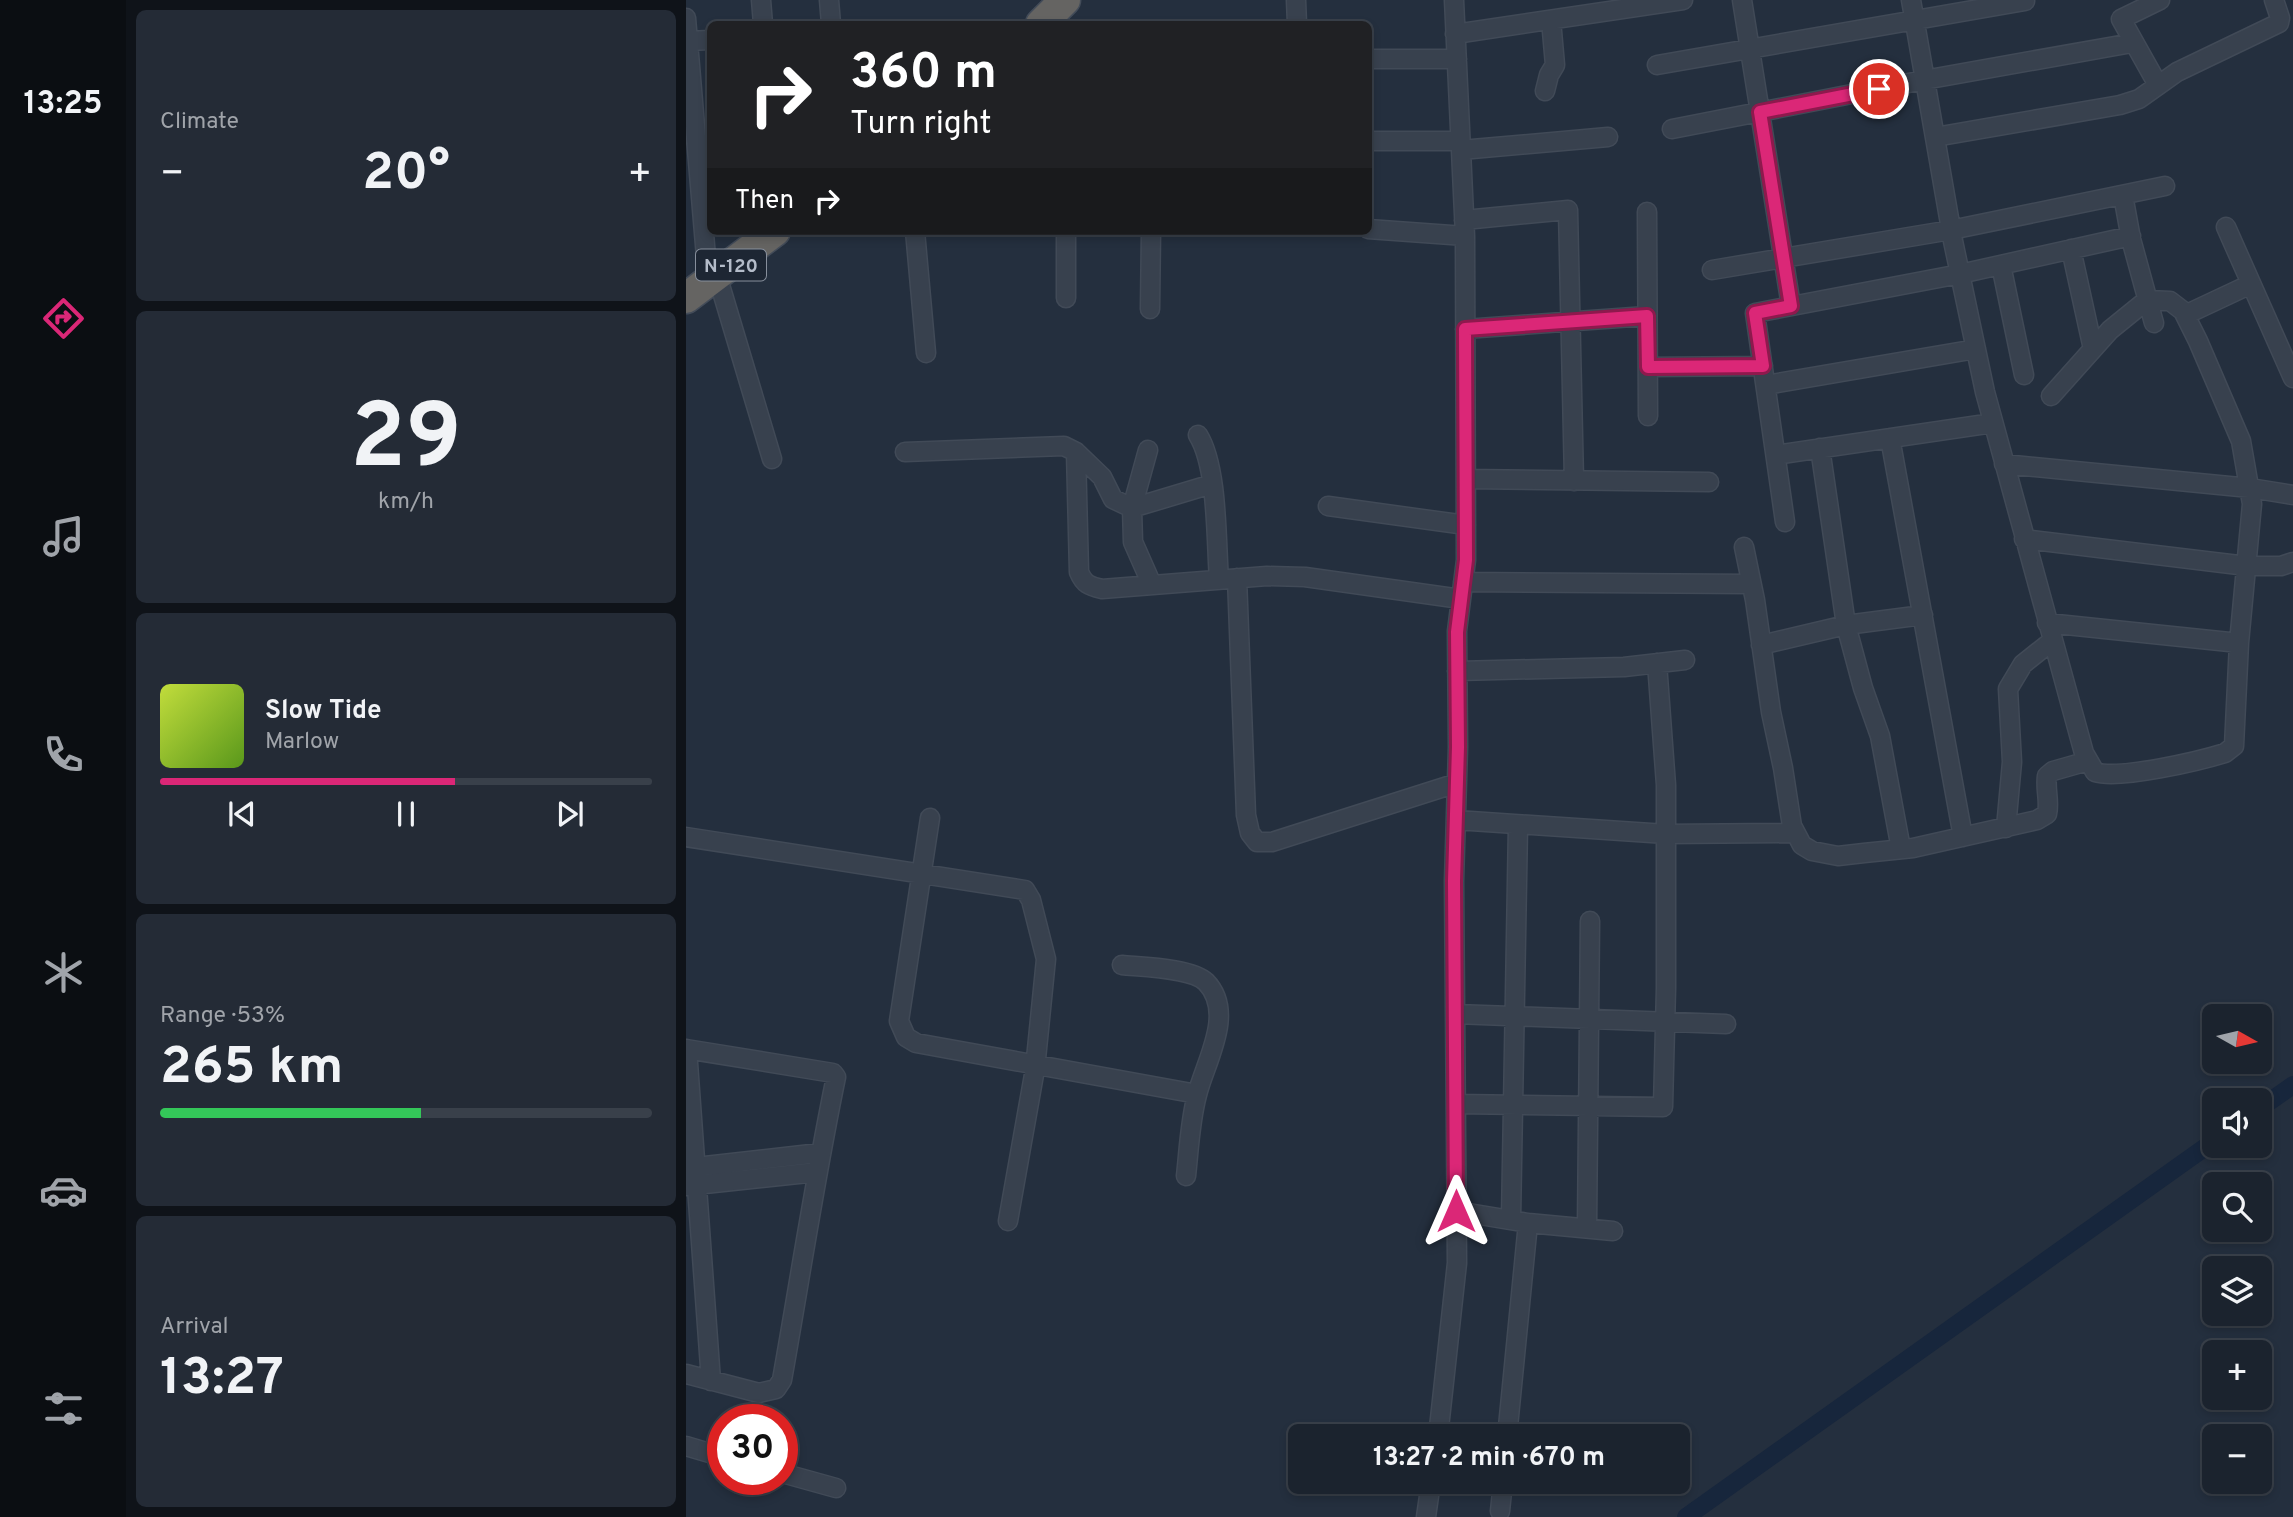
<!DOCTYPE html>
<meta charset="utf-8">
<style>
:root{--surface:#1b232e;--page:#242b36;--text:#f1f3f6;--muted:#a0a4aa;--line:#39404a;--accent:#db2777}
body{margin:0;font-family:Overpass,sans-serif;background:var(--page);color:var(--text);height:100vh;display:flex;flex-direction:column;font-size:26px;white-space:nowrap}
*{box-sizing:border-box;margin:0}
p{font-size:23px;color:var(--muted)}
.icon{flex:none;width:38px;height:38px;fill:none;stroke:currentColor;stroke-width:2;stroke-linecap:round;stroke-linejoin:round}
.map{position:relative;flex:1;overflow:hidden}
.details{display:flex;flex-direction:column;gap:10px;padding:10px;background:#0f1319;width:560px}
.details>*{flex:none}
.top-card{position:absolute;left:21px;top:21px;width:665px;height:214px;border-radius:10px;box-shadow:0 4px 10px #0003,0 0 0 2px var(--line);background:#202124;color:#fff;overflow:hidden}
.needle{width:46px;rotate:98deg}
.controls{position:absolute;left:1516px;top:1004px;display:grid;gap:14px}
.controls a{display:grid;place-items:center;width:70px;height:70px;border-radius:10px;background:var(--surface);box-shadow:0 4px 10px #0003,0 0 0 2px var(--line);font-size:35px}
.speed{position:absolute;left:21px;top:1404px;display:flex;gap:14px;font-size:35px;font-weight:700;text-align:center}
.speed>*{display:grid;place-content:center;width:91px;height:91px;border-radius:50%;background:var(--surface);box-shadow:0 4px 10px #0003,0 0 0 2px var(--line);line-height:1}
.speed .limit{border:10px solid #d22;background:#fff;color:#111}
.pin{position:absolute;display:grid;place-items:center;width:60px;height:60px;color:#fff;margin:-30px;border:4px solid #fff;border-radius:50%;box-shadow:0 2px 7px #0007}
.me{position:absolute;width:77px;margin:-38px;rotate:0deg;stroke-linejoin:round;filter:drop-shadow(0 0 5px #0008)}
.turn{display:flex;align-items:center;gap:24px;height:147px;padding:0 28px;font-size:32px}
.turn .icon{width:91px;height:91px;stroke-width:2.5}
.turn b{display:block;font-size:49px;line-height:60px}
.then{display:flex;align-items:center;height:66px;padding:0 28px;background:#0003;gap:14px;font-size:26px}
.big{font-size:52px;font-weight:700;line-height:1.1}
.details .card{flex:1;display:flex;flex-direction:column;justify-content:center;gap:10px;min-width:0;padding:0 24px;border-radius:10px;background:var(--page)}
.details .dial{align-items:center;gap:0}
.dial b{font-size:91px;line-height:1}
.song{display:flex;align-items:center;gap:21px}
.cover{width:84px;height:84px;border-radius:10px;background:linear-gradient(135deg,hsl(70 70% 55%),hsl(90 70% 35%))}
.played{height:7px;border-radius:4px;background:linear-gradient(90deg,var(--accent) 60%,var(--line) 60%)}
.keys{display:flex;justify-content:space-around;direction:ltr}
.heat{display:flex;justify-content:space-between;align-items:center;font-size:38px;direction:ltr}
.charge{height:10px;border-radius:5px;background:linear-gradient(90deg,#34c759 53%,var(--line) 0)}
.trip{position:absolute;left:602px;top:1424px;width:402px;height:70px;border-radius:10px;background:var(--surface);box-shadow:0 4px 10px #0003,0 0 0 2px var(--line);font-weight:700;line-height:70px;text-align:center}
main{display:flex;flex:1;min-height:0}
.menu{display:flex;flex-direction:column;width:126px;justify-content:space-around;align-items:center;background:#0b0e12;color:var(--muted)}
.menu .icon{width:49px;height:49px}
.menu .current{color:var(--accent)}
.menu b{font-size:32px;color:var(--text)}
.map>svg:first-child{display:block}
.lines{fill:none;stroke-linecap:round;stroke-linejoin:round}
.canal{stroke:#17263c;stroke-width:18}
.minor-casing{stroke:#414a57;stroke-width:21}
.trunk-casing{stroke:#434c59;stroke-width:33}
.minor{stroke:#38414e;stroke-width:18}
.trunk{stroke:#656462;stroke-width:30}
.route-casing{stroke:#8e194d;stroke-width:18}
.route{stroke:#db2777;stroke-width:12}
.labels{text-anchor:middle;stroke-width:7;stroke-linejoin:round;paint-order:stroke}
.shield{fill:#1d2633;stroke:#878f9c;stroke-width:2}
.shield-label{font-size:19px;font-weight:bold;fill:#b4bcc9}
</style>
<main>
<nav class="menu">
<b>13:25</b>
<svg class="icon current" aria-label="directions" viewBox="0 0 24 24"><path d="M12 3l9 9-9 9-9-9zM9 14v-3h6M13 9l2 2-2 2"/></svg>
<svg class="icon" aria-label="music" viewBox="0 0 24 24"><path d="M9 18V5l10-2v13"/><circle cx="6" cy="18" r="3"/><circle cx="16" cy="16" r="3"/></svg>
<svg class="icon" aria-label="phone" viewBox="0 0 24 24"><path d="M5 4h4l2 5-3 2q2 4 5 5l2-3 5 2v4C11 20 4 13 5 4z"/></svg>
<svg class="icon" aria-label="climate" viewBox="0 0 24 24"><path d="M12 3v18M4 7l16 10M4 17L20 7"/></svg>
<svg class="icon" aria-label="car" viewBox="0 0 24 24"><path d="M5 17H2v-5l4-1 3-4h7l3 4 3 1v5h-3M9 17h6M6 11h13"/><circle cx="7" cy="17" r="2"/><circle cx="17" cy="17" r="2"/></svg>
<svg class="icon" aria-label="filters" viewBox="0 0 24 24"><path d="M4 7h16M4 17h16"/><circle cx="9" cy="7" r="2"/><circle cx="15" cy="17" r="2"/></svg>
</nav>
<section class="details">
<div class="card"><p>Climate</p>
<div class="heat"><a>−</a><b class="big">20°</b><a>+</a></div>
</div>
<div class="card dial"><b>29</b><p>km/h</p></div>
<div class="card">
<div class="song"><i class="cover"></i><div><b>Slow Tide</b><p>Marlow</p></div></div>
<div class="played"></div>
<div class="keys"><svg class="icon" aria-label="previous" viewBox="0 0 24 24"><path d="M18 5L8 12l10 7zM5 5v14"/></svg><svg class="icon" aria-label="pause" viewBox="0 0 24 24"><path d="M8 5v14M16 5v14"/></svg><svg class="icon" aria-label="next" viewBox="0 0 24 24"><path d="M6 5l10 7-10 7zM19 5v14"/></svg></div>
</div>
<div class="card"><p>Range · 53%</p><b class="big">265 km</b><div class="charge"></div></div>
<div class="card"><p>Arrival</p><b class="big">13:27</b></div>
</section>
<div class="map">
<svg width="1607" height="1517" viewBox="0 0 1607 1517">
<rect width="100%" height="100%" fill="#242f3e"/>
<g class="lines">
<!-- canal -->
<path class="canal" d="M1573,1109L1607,1085
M1000,1517L1528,1141"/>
<!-- minor casing -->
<g class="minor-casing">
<path id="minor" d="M75,0L77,24
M143,0L145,24
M610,0L611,24
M1056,0L1105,306
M1225,0L1267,241L1299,392L1398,753L1409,772C1433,780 1513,761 1539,753L1548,746L1553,643L1566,504L1555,441L1512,341L1497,311L1484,301L1461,300L1424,330L1365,396
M0,18L22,281
M769,34L997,0
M2,41L24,40
M682,59H771
M971,65L1339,1
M1472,85L1435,19L1474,0
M859,91L863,75L869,65L865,20
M986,129L1238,80L1446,43
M1249,137L1434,105L1453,99L1491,72L1593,23L1594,18L1588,0
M682,141H774
M775,150L922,137
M1437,195L1445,239L1468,323
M961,212L962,416
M778,220L882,210L888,481
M1540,227L1607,378
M682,229L779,236
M229,231L240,353
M380,231V298
M1385,249L1407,349
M1315,265L1338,375
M1026,270L1265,230L1479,186
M31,275L86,459
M464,309L465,231
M1499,315L1565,284
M779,329L961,316
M962,367L1077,366
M1080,385L1290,349
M512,435C532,467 530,540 533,580
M1204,438L1277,837
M1134,448L1160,625L1177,688L1194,736L1215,849
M462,450L446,508L447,542L466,585
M219,452L378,446L390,452L416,477L427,499L446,508L526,484
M390,452L393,572C398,584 403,586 416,589L581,576L619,577L775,599
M1090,455L1307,423
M1318,464L1564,488L1607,495
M780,479L1023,482
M642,506L780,525
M1099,522L1069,313L1274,274L1445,236
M1338,539L1561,566H1595L1607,562
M1058,547L1069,600L1085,712L1097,768L1106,826L1116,845L1126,851L1152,856L1178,853L1227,848L1351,820L1361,814C1364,801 1359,790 1361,776L1367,771L1402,761
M551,578L560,815L564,833L571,842H586L771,783
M777,582L1065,584
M1361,623L1553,643
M1075,645L1160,625L1237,615
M771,671L938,667L999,660
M244,818L213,1021L220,1037L230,1043L511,1094
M770,820L980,834L1109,833
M1320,828L1326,762L1322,689L1337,664L1366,641
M0,837L339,890L345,900L360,959L349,1069L322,1221
M436,965C456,967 506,968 520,982C550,1013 519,1062 511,1095C504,1121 503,1149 500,1176
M769,1014L1040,1024
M0,1049L147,1073L150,1077C129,1178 114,1279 96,1380L90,1389L73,1393L0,1374
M1,1049L25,1381
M770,1104L977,1107L980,988V785L971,663
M0,1168L134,1153
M0,1186L131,1172
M770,1211L842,1223L927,1231
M825,1219L832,825
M901,1228L904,921
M752,1437L771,1263L768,881L772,747L771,631L780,560L779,236L768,0
M821,1437L842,1223
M0,1446L37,1457
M96,1473L150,1488
M814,1511L817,1482
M740,1517L745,1482"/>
</g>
<!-- trunk casing -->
<g class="trunk-casing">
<path id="trunk" d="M355,24L379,0
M0,298L89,231"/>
</g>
<!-- minor -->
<use href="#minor" class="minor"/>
<!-- trunk -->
<use href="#trunk" class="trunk"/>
</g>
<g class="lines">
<!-- route casing -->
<g class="route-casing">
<path id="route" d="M770,1211L768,881L772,747L771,632L780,560L779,329L961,316L962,367L1077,366L1069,313L1105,306L1074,112L1193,89"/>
</g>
<!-- route -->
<use href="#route" class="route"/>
</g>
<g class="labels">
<!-- shield labels -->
<rect class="shield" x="10" y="249.5" width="70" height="31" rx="5"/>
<g class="shield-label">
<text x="45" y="272">N-120</text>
</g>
</g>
</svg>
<div class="controls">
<a><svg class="needle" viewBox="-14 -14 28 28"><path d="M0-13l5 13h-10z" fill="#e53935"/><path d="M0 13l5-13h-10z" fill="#a0a4aa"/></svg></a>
<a><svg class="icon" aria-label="sound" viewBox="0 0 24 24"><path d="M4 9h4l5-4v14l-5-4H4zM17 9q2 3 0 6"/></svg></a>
<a><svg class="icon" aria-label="search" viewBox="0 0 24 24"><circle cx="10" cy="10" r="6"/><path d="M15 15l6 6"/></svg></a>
<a><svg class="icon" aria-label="layers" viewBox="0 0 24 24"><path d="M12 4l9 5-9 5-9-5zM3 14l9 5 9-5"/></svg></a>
<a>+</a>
<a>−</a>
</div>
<div class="speed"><div class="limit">30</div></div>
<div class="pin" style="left:1193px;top:89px;background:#d93025"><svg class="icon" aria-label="arrive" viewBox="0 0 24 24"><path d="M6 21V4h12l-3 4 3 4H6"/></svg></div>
<svg class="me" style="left:770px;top:1211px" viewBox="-20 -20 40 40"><path d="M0-17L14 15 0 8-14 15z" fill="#db2777" stroke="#fff" stroke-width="4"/></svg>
<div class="trip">13:27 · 2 min · 670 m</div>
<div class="top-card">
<div class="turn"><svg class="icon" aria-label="right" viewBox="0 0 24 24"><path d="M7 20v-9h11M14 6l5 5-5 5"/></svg><div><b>360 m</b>Turn right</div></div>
<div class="then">Then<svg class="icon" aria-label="right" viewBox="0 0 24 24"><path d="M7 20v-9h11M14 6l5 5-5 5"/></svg></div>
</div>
</div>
</main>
